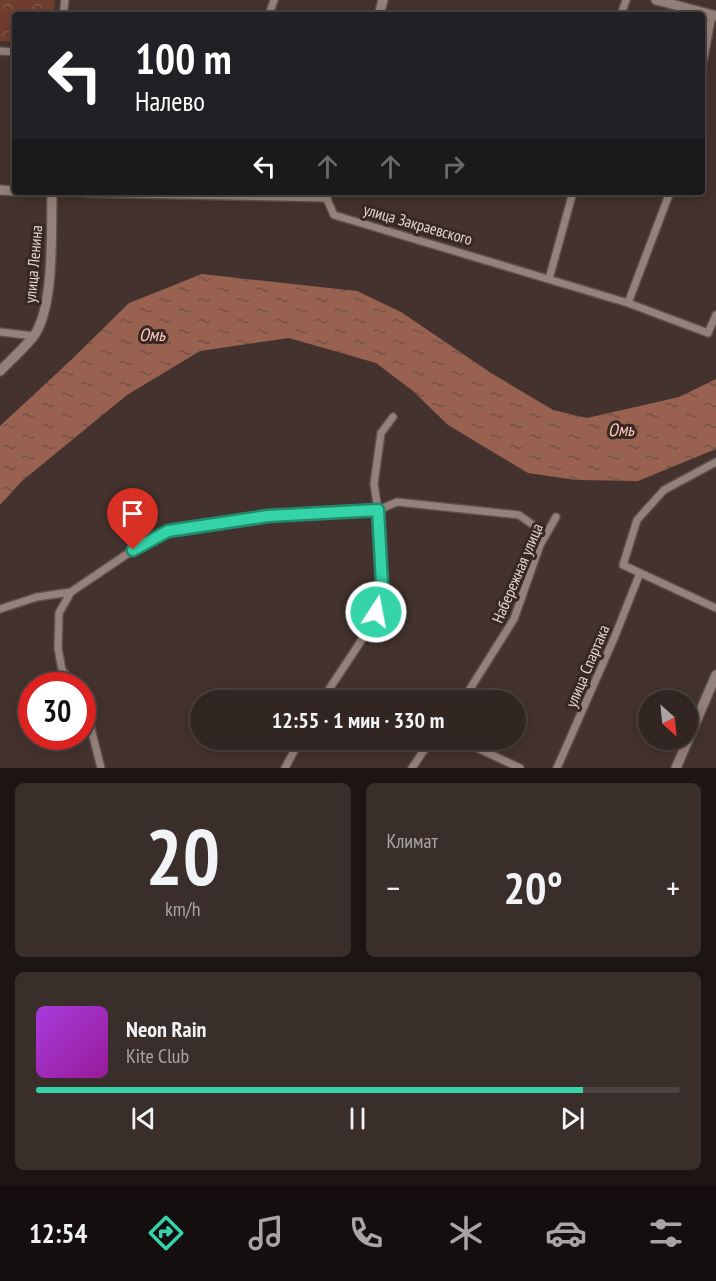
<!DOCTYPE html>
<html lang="ru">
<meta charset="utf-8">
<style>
:root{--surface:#322622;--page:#3a2e2a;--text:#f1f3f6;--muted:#a8a5a5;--line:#4d4340;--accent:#34d4a8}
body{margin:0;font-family:"PT Sans Narrow",sans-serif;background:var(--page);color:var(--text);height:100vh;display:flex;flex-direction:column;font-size:22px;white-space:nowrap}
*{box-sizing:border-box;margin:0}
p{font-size:20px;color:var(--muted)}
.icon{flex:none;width:33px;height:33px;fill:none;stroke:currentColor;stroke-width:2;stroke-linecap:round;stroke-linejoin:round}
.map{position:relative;height:768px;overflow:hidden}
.panel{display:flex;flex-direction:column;gap:15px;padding:15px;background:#1c1513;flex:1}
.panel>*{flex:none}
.guide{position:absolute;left:12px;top:12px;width:693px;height:183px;border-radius:6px;box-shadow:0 3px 15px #0003,0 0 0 2px var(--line);background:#202124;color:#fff;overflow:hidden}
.needle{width:39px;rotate:153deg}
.fabs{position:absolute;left:638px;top:690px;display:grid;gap:12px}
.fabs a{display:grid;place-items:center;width:60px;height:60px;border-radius:50%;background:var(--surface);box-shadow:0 3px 15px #0003,0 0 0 2px var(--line);font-size:30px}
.speed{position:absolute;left:18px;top:672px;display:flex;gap:12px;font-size:30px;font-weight:700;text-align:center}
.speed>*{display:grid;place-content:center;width:78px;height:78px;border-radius:50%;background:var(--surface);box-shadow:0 3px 15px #0003,0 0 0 2px var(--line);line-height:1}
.speed .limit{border:9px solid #d22;background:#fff;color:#111}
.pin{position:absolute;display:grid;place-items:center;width:51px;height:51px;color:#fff;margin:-62px -26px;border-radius:50% 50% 50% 0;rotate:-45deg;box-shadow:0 0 6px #0007}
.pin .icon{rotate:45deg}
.me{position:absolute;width:66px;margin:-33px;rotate:11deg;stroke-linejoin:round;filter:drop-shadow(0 0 4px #0008)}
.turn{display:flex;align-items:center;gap:21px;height:126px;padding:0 24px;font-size:27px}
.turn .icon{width:78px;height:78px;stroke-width:2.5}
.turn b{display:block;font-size:42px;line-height:51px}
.lanes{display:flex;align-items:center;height:57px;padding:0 24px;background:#0003;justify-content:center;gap:30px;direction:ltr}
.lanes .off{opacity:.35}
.big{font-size:45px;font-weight:700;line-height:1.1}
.panel .card{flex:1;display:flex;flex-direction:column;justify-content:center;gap:9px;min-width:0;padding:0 21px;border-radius:9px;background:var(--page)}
.panel .dial{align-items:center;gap:0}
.dial b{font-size:78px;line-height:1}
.song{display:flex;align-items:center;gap:18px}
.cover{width:72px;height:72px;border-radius:9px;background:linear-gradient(135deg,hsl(280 70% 55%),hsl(300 70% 35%))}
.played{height:6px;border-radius:3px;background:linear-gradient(90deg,var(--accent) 85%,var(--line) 85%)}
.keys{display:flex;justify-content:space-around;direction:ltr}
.heat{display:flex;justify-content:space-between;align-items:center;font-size:33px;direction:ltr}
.panel .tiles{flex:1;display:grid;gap:15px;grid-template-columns:1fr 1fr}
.card:last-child{grid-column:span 2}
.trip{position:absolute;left:190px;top:690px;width:336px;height:60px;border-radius:30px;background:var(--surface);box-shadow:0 3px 15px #0003,0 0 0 2px var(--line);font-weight:700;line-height:60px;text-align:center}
.menu{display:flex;height:96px;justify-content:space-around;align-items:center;background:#140f0e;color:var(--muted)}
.menu .icon{width:42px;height:42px}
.menu .active{color:var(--accent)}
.menu b{font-size:27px;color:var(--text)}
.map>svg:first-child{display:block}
.forest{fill:url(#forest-crowns)}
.water{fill:url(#water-ripples)}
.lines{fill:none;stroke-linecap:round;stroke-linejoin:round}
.street-casing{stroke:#5d4f4a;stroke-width:10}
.secondary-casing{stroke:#5d4f4a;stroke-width:12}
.street{stroke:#95817b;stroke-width:7}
.secondary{stroke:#95817b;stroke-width:9}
.route-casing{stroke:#228a6d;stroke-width:15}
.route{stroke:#34d4a8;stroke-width:10}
.labels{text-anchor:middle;stroke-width:6;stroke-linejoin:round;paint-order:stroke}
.street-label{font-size:16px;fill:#e1d6d3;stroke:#382823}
.water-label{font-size:18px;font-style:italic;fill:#ffcaba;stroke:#382823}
</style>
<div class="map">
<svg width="716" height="768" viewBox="0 0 716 768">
<defs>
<pattern id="forest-crowns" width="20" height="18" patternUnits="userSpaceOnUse" patternTransform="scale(1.5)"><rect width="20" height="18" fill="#703e2f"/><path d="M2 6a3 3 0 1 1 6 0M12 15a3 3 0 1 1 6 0" fill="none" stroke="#84594c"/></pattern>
<pattern id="water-ripples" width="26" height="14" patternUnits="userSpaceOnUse" patternTransform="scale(1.5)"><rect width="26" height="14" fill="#996150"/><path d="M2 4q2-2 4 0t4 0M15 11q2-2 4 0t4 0" fill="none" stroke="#735248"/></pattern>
</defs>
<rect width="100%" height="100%" fill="#43322d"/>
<!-- forest -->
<path class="forest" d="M0,0H55L54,15H15V42L0,41Z"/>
<!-- water -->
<path class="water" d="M202,274L357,291L401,312L491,373L553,410L587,418L679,397L716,379V449L638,481L576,480L528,473L448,425L413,391L376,363L289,338L200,351L127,395L22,481L0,505V426L70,361L129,303Z"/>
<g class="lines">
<!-- street casing -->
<g class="street-casing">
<path id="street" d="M63,15L65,0
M269,15L274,0
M621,15L626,0
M0,51L15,52
M702,68L712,15
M326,197L334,215L628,303L708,333L716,315
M549,279L573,192
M628,303L670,192
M0,332L34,336
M716,462L664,490L637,520L623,565L716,608
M0,609L37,597L71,592
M75,686L62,670L58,648L59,613L71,592L133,550L168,531L268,516L378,510L397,502L519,515L536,527L540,545
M82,693L101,768
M322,700L365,635L376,612L382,583L378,510L374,484L381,433L393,417
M463,700L514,619L540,545L556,517
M460,740L520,768
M285,768L300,740
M412,768L431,740
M557,768L615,636L640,573"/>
</g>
<!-- secondary casing -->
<g class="secondary-casing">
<path id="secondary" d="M656,0L716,16
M379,15L383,0
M0,190L15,191
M84,192L326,197L328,192
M0,371C11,360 23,349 33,337C55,309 51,228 52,192
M676,768L716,675"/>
</g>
<!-- street -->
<use href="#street" class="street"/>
<!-- secondary -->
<use href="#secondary" class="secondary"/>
</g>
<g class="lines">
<!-- route casing -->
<g class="route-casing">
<path id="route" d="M133,550L168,531L268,516L378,510L382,583L376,612"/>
</g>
<!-- route -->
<use href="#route" class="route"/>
</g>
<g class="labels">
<!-- street labels -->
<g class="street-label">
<text transform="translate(418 224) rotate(16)" y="6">улица Закраевского</text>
<text transform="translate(33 264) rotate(-85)" y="6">улица Ленина</text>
<text transform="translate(517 573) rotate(-67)" y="6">Набережная улица</text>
<text transform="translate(587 666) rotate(-67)" y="6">улица Спартака</text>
</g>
<!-- water labels -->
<g class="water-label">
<text x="152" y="341">Омь</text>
<text transform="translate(621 430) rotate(-1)" y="6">Омь</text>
</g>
</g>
</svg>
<div class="fabs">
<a><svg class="needle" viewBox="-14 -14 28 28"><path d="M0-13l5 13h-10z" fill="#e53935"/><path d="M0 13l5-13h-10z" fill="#a8a5a5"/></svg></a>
</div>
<div class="speed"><div class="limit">30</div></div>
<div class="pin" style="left:133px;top:550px;background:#d93025"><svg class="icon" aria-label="arrive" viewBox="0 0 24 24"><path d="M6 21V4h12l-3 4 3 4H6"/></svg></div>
<svg class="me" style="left:376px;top:612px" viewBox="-20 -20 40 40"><circle r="17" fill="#34d4a8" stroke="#fff" stroke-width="3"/><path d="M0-11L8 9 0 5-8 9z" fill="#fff"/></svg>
<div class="trip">12:55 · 1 мин · 330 m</div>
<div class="guide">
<div class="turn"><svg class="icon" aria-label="left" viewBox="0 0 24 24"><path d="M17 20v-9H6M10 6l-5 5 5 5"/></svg><div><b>100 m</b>Налево</div></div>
<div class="lanes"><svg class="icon" aria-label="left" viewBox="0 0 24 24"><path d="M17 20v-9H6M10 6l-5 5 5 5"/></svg><svg class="icon off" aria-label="ahead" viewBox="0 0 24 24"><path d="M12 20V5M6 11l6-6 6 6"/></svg><svg class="icon off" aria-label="ahead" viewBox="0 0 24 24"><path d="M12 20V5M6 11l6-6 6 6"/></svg><svg class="icon off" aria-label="right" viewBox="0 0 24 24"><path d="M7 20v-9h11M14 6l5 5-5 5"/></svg></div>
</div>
</div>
<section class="panel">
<div class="tiles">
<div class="card dial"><b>20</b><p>km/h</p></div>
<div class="card"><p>Климат</p>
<div class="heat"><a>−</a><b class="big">20°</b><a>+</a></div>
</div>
<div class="card">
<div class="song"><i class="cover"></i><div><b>Neon Rain</b><p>Kite Club</p></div></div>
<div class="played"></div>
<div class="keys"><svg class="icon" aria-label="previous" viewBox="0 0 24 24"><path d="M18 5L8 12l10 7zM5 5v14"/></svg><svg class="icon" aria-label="pause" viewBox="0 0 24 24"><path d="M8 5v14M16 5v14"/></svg><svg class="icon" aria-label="next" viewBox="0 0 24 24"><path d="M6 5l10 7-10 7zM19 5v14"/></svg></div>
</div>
</div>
</section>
<nav class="menu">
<b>12:54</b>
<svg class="icon active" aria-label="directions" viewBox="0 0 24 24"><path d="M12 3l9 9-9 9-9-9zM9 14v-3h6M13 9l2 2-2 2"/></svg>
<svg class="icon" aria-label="music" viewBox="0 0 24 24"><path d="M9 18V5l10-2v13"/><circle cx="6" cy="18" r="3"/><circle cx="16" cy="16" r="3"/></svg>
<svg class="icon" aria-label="phone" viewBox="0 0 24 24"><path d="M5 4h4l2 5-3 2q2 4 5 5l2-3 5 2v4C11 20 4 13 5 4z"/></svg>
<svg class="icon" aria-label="climate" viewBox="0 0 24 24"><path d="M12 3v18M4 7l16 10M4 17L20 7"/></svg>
<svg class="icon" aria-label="car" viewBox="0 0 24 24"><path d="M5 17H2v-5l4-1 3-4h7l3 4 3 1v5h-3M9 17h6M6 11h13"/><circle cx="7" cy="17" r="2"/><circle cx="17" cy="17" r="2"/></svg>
<svg class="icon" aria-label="filters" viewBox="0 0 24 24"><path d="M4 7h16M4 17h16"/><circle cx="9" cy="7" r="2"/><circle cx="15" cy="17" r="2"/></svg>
</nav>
